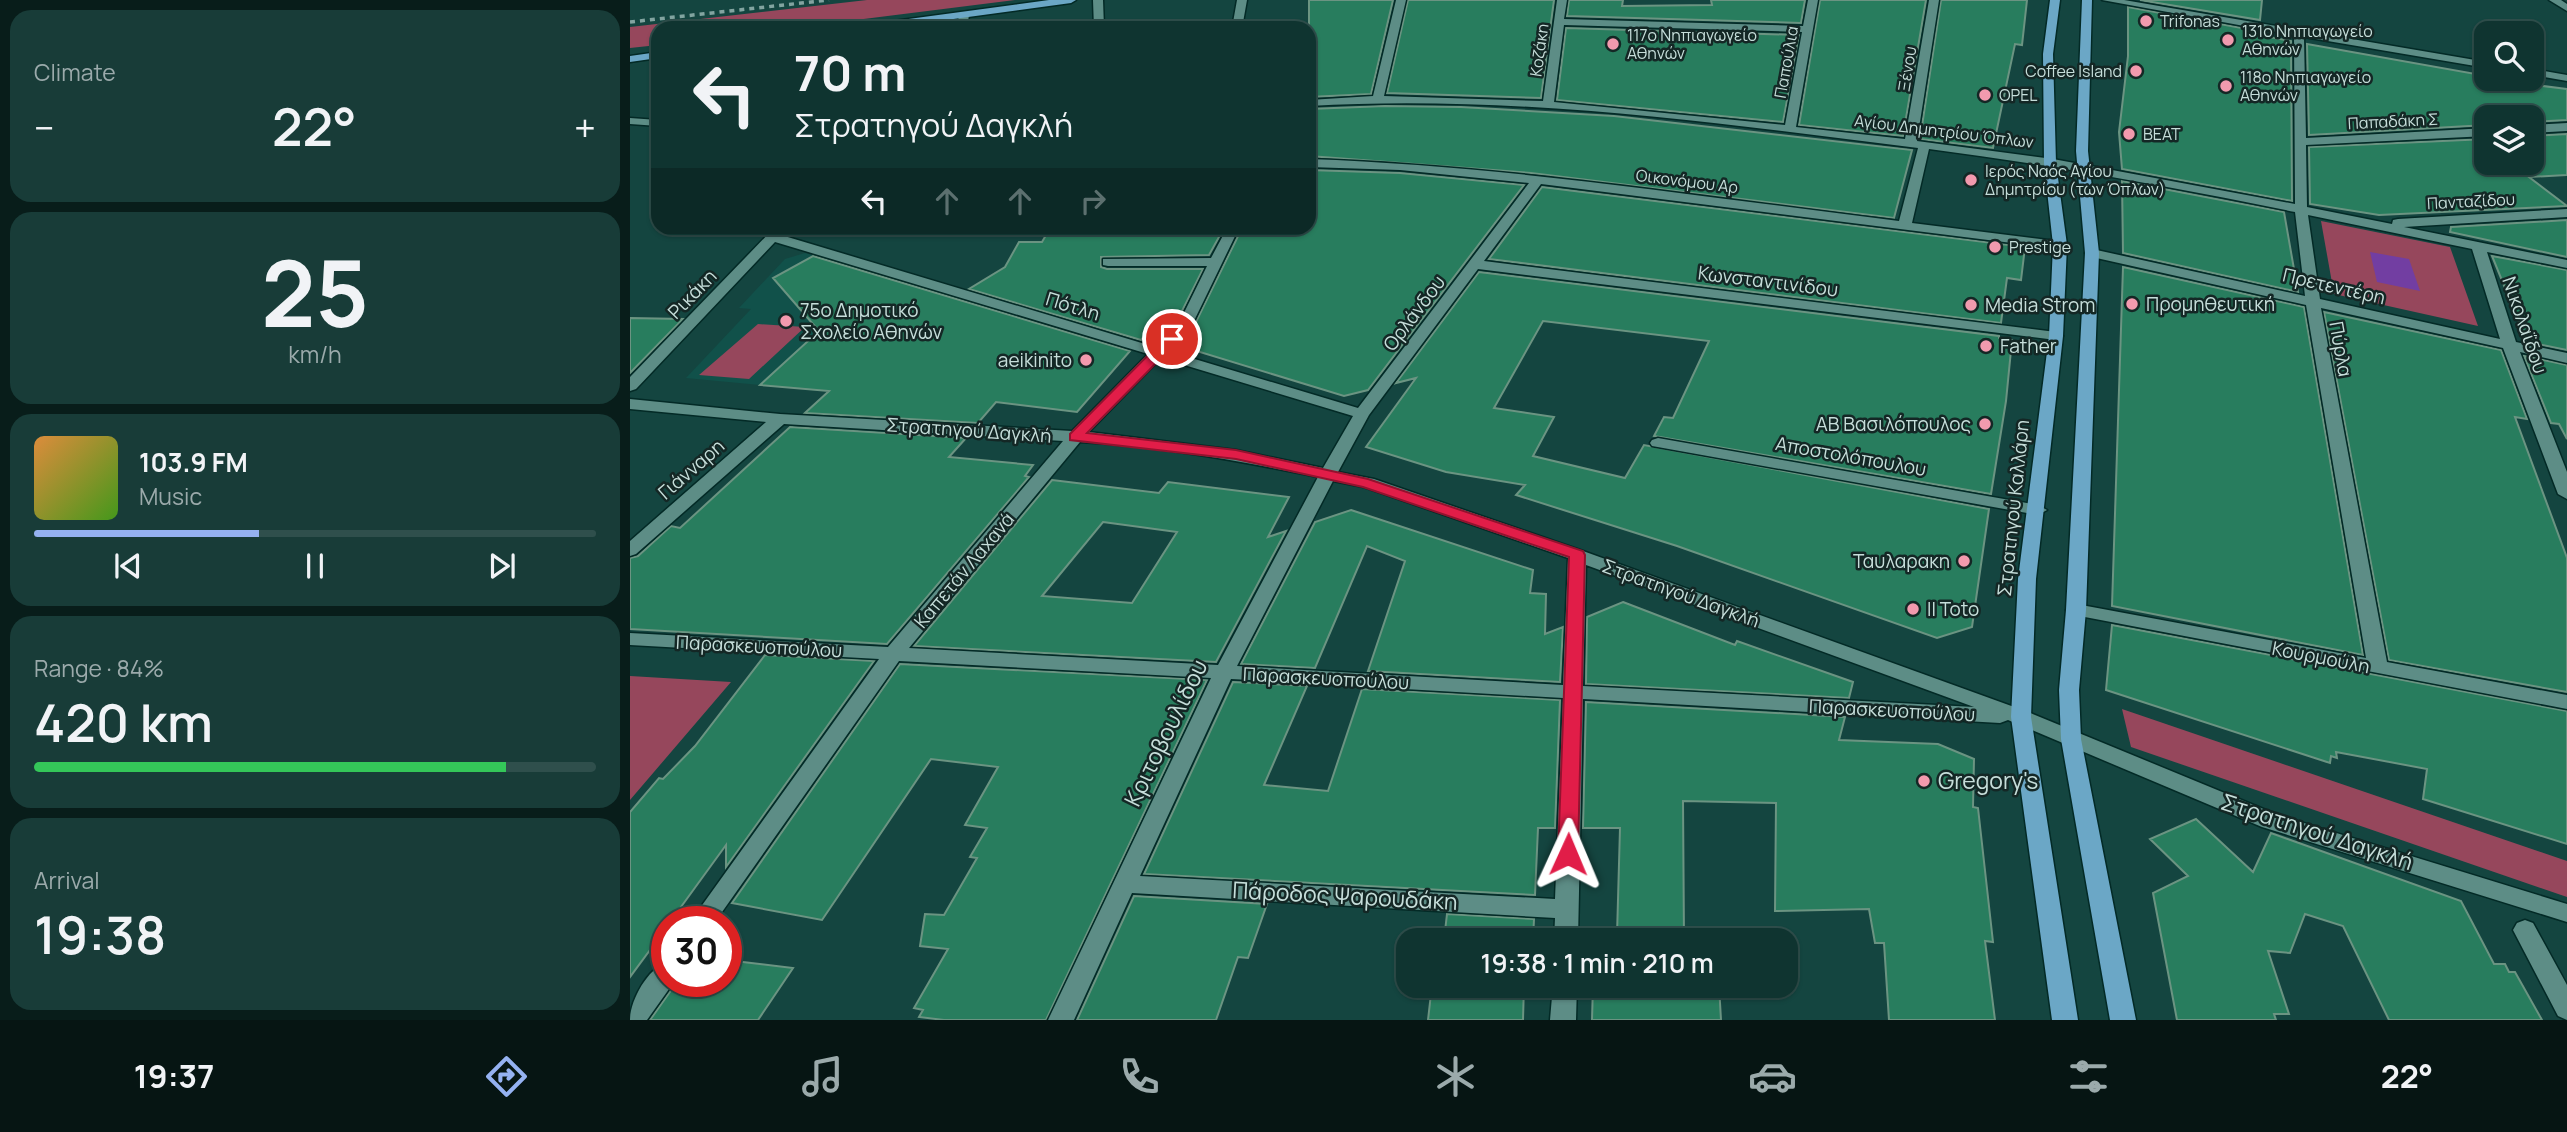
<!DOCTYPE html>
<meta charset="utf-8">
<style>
:root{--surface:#0f3430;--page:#183c38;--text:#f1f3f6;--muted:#9baaab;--line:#2f4f4c;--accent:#95b2f1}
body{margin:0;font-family:Manrope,sans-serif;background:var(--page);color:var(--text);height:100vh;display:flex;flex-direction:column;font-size:26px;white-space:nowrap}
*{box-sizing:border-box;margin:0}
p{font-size:23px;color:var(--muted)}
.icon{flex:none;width:38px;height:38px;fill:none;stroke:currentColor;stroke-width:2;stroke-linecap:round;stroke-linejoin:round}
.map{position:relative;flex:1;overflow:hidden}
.panel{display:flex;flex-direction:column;gap:10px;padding:10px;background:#081d1a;width:630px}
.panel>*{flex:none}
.hud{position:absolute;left:21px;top:21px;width:665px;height:214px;border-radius:21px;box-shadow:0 2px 5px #0004,0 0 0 2px var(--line);background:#0f3430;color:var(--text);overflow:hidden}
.controls{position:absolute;left:1844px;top:21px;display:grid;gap:14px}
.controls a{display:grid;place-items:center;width:70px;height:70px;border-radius:14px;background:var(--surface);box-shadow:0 2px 5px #0004,0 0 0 2px var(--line);font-size:35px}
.speed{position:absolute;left:21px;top:906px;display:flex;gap:14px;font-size:35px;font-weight:700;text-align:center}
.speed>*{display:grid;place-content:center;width:91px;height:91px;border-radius:50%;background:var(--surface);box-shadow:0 2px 5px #0004,0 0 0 2px var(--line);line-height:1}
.speed .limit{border:10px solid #d22;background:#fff;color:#111}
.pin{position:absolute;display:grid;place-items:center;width:60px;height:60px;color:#fff;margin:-30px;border:4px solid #fff;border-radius:50%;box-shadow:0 2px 7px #0007}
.me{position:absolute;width:77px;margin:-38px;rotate:1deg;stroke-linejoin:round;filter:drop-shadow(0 0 5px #0008)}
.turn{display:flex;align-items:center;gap:24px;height:147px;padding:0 28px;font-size:32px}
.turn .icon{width:91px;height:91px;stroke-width:2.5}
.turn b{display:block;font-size:49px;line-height:60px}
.lanes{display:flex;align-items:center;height:66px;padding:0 28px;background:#0003;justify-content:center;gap:35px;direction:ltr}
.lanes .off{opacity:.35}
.big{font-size:52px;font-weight:600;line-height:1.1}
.panel .tile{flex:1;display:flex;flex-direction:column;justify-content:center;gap:10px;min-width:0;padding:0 24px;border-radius:21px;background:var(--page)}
.panel .dial{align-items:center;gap:0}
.dial b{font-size:91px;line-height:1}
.song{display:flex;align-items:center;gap:21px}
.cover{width:84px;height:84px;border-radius:10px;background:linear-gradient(135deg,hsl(30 70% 55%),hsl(100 70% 35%))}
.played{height:7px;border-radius:4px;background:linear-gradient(90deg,var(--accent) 40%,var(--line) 40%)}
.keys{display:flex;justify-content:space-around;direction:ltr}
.heat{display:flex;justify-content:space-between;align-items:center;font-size:38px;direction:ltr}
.charge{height:10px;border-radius:5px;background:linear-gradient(90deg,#34c759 84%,var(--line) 0)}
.trip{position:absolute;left:766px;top:928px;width:402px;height:70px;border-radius:21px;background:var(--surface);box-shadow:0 2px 5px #0004,0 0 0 2px var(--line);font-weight:600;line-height:70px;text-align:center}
.tabs{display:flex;height:112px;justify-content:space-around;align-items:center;background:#061513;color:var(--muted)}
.tabs .icon{width:49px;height:49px}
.tabs .on{color:var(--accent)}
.tabs b{font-size:32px;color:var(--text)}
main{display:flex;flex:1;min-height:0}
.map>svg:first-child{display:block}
.built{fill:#11514a}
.green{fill:#96475c}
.water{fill:#723ea2}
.building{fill:#287d5e;stroke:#6b9482;stroke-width:2;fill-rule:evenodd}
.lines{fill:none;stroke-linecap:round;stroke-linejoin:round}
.minor-casing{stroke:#032a26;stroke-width:3}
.major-casing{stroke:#032a26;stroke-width:3}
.minor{fill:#5d8d86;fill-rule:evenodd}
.major{fill:#6ba7c6;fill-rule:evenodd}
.rail{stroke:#82a4a0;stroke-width:3.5;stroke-dasharray:5 5;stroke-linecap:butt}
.route{fill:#e11d48;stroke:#92132f;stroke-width:2}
.poi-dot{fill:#f29aae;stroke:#142725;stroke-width:2.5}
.labels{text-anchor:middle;stroke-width:5;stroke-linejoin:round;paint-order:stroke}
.far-poi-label{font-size:16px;fill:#c6deda;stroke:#142725;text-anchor:start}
.far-street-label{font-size:16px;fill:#c6deda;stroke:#142725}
.street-label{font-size:19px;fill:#c6deda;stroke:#142725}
.poi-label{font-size:19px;fill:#c6deda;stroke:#142725;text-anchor:start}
.near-street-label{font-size:23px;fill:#c6deda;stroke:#142725}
.near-poi-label{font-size:23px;fill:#c6deda;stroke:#142725;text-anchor:start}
</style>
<main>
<section class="panel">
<div class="tile"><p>Climate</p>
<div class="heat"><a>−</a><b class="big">22°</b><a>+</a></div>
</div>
<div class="tile dial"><b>25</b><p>km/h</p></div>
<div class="tile">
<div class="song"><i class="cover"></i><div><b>103.9 FM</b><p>Music</p></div></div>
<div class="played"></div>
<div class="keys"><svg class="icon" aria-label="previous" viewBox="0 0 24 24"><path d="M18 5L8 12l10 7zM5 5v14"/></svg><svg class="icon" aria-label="pause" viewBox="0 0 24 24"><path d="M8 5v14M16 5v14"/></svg><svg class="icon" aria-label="next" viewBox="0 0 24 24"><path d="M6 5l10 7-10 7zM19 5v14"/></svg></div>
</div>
<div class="tile"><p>Range · 84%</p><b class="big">420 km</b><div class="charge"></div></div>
<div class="tile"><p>Arrival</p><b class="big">19:38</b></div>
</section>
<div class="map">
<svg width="1937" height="1020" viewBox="0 0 1937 1020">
<rect width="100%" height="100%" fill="#144540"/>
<!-- built -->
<path class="built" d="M175,253L321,298L180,339L130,385L56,378L121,309L109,308L155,259Z"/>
<!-- green -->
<path class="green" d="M237,0H385L162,28H28V45L0,48V27Z
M1691,221L1820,247L1848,326L1704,294Z
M128,324L175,327L119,379L69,375Z
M0,676L101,682L0,800Z
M1492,709L1937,861V897L1501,747Z"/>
<!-- water -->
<path class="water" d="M1740,252L1779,259L1790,291L1747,282Z"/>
<!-- building -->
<path class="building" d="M679,0H763L741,94L679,97Z
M778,0H924L911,98L757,93Z
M939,0H993L992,6L1082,5L1081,0H1175L1171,23L937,16Z
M1190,0H1296L1273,136L1169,125Z
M1311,0H1397L1392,45L1385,44L1363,148L1290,139Z
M1510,0H1632L1630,20Z
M1498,7L1628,31V35L1661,41L1662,201L1492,169L1489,132L1498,56Z
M936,28L1169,35L1153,122L927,100Z
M1677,44L1857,76V79L1937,89V120L1902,122V117H1857V125L1679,135Z
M755,106L831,107L984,116L1282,150L1264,218L901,173L679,156V109Z
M1937,134V175L1899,177L1937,206L1749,215L1680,204L1679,147L1857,139V163H1902V136Z
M679,170L770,173L894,185L738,390L714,396L547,345L564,326L612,228H679Z
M1492,181L1654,212L1668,292L1493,253Z
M912,187L1395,247L1391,280L1377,278L1371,323L859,259Z
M1937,220V257L1820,232L1821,227Z
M506,228H594L579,255L471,257V267L477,269H573L547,321L529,339L515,335L511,340L339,289L375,267L389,242H412L419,230H505Z
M183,256L323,298L500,351L447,412L366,402L348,423L175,413L199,391L130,385L189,331L143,278Z
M1862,256L1937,270V350L1897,342Z
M1493,267L1674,307L1733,655L1482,606Z
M849,272L1369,336V338L1382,340L1376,401L1361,494L1024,436L1034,417L1043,418L1079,341L913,321L864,408L924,417L903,456L995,478L1014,445L1359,509L1342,627L1307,638L1047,546L886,495L895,485L816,472L736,447L786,378L766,383Z
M1694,312L1871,350L1897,419L1885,417L1937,558V692L1759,660Z
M0,318L53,319L0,373Z
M1894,356L1937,365V439L1929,424L1921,423Z
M160,427L336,438L319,457L403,465L395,476L399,477L257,644L0,629V558L8,556L41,526L50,528Z
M422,480L529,493L538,482L659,497L638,537L656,531L586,662L284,646ZM473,522L547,532L502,603L412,596Z
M721,510L903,570L900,593L916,594L915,634L933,627L930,682L738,671L775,561L737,546L685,668L611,664L685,522Z
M993,602L1105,645L1107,641L1223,682L1219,698L956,684L957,617Z
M1482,625L1937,711V844L1793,799L1797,769L1706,752L1707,758L1701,756L1700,763L1476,690Z
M135,655L244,661L96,867V845L40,922H37V927L0,977V812L29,778L33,779L65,746Z
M270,664L577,680L416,1020H314L289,1017L293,1010L284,1008L318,949L290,946L295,914L314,915L347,858L340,857L357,828L335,825L368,767L301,759L192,920L102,903Z
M603,682L677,686L634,785L698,791L732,689L930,700L925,828H908L905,895L514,874Z
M956,702L1215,717L1209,740L1308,744L1344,759L1343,807L1348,808L1363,942L1355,941L1365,1020H1259L1254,943H1245L1239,909L1145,911L1146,803L1053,801L1054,940H963V932L987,935L990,828H953Z
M1566,819L1623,872L1641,833L1831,901L1864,964H1875L1879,972H1885L1912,1020H1759L1713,926L1675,914L1660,953L1638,951L1659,1014H1644L1646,1020H1547L1523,893L1558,876L1520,839Z
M504,896L637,904L618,958L608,957L586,1020H447Z
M817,914L904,919L903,940H814Z
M96,960L163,968L128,1020H20L47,982H96Z
M802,985H894L893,1020H798Z
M963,985H1089L1091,1020H962Z"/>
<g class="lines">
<!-- minor casing -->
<g class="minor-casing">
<path id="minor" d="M463,0H473L474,28H464Z
M607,0H617L612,28H602Z
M766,0H776L754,96L913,101L927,0H937L934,19L1173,26L1178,0H1188L1166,127L1275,139L1299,0H1309L1287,141L1423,159L1665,204L1664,35L1472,0H1494L1857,62V68L1674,37L1676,138L1857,128V136L1676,145L1677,207L1762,224L1763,220L1768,219L1937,209V217L1774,227L1937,260V268L1857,252L1886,342L1937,353V363L1890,352L1937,472V499L1928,494L1873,348L1691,308L1757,662L1937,695V709L1439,614L1436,610L1446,604L1736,658L1676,305L1462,257L1455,253L1462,249L1675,296L1665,212C1544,187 1422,165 1299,149L1282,223L1435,242L1437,245L1430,249L911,184L854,261L1426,332L1433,336L1426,340L848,269L739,415L708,472L744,479L953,551L1398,712L1648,815L1937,904V922L1632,827L1378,720L1370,723L953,699L948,940H924L925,918L502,893L444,1020H418L581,678L269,661L85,922H60L249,659L0,645V633L258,647L433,441L154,424L6,554L0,556V541L136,422L0,409V399L150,414L442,431L518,354L145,242L6,389L0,391V377L144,228H154L156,230L151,235L525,347L549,323L577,266H478L473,265V259L581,258L597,228H609L562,325L538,351L728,408L899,183L770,170L679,167V159C877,166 1073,197 1269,221L1288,148C1087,123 882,94 679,106V100L743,96ZM934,25L1172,32L1155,125L924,102ZM1678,215L1842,249L1870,339L1690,299ZM531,358L723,416L693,468L606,450L459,432ZM450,442C530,446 609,461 688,477L588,665L279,648ZM703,481L734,487L938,558L933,685L607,666ZM956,565L1344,707L953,686ZM601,679L933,698L925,899L510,876Z
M1919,0H1931L1937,4V11Z
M334,12L339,15L337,28H327L329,15Z
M1902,69L1937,75V81L1902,75Z
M0,118L28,120V126L0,124Z
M1937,123V131L1902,133V125Z
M1028,438L1408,505L1417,510L1408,515L1022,446L1020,443L1022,440Z
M1895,920L1903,923L1937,985V1020L1928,1016L1883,930L1887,923Z
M37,962V982H44L17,1020H0C0,1001 17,969 37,962Z
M923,985H947L946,1020H920Z"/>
</g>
<!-- major casing -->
<g class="major-casing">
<path id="major" d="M419,0H446L441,3L257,28H229L234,25Z
M1420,0H1430L1423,54L1426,163L1437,245L1433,336L1406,579L1401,717L1448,1020H1422L1381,717L1388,579L1419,336L1423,245L1414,163L1413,54Z
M1452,0H1462L1458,151L1469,253L1456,610L1449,690L1451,739L1506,1020H1480L1431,739L1429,690L1436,610L1455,253L1446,151Z
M28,52V58L0,62V56Z"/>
</g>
<!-- minor -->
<use href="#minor" class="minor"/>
<!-- major -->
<use href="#major" class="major"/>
<!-- rail -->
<path class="rail" d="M0,22L199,0"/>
</g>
<!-- route -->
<path class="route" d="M542,335L547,336V342L457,433L606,450L738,479L953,551L955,555L948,854L945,860H931L928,854L939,557L733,487L606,459L440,440V434L537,336Z"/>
<!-- markers -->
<g class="poi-dot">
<circle cx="1516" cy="21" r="7"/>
<circle cx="1598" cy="40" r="7"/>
<circle cx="983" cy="44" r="7"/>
<circle cx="1506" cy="71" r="7"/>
<circle cx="1596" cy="86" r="7"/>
<circle cx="1355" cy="95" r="7"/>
<circle cx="1499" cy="134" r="7"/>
<circle cx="1341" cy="180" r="7"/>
<circle cx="1365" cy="247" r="7"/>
<circle cx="1502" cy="304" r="7"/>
<circle cx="1341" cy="305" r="7"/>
<circle cx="156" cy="321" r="7"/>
<circle cx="1356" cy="346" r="7"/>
<circle cx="456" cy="360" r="7"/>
<circle cx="1355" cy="424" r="7"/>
<circle cx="1334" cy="561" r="7"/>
<circle cx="1283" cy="609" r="7"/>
<circle cx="1294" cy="781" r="7"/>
</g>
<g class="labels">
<!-- far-poi labels -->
<g class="far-poi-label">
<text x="1530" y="27">Trifonas</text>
<text x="1612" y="37">131ο Νηπιαγωγείο<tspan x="1612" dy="18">Αθηνών</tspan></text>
<text x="997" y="41">117ο Νηπιαγωγείο<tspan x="997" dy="18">Αθηνών</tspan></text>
<text x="1492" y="77" text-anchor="end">Coffee Island</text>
<text x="1610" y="83">118ο Νηπιαγωγείο<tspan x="1610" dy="18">Αθηνών</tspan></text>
<text x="1369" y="101">OPEL</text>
<text x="1513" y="140">ΒΕΑΤ</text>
<text x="1355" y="177">Ιερός Ναός Αγίου<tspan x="1355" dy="18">Δημητρίου (των Όπλων)</tspan></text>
<text x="1379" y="253">Prestige</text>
</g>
<!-- far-street labels -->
<g class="far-street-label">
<text transform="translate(909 50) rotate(-82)" y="6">Κοζάκη</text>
<text transform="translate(1156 62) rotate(-80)" y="6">Παπούλια</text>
<text transform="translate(1277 69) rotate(-81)" y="6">Ξένου</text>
<text transform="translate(1763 121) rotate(-3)" y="6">Παπαδάκη Σ</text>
<text transform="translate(1314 131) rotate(7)" y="6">Αγίου Δημητρίου Όπλων</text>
<text transform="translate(1057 181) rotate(7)" y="6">Οικονόμου Αρ</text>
<text transform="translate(1841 201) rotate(-3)" y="6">Πανταζίδου</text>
</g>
<!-- street labels -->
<g class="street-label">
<text transform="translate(1138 281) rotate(7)" y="7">Κωνσταντινίδου</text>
<text transform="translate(1704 286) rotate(13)" y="7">Πρετεντέρη</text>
<text transform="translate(62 294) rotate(-46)" y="7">Ρικάκη</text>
<text transform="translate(443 306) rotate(17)" y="7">Πότλη</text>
<text transform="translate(784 313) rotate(-53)" y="7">Ορλάνδου</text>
<text transform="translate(1895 325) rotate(71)" y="7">Νικολαΐδου</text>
<text transform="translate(1711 349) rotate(80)" y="7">Πύρλα</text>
<text transform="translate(339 430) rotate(4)" y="7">Στρατηγού Δαγκλή</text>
<text transform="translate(1221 456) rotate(10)" y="7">Αποστολόπουλου</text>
<text transform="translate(61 469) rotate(-41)" y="7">Γιάνναρη</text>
<text transform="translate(1383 508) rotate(-84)" y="7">Στρατηγού Καλλάρη</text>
<text transform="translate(334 570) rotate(-50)" y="7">Καπετάν Λαχανά</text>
<text transform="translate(1051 593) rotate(20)" y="7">Στρατηγού Δαγκλή</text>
<text transform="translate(129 646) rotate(3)" y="7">Παρασκευοπούλου</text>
<text transform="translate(1691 657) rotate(11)" y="7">Κουρμούλη</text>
<text transform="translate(696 678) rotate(3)" y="7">Παρασκευοπούλου</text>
<text transform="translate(1262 710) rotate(3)" y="7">Παρασκευοπούλου</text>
</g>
<!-- poi labels -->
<g class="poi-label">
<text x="1516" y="311">Προμηθευτική</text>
<text x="1355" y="312">Media Strom</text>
<text x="170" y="317">75ο Δημοτικό<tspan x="170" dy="22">Σχολείο Αθηνών</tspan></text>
<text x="1370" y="353">Father</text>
<text x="442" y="367" text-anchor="end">aeikinito</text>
<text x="1341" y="431" text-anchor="end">AB Βασιλόπουλος</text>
<text x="1320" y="568" text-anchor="end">Ταυλαρακη</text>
<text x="1297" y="616">Il Toto</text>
</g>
<!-- near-street labels -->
<g class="near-street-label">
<text transform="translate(536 733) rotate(-64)" y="8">Κριτοβουλίδου</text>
<text transform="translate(1687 832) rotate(18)" y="8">Στρατηγού Δαγκλή</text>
<text transform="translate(715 896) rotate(3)" y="8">Πάροδος Ψαρουδάκη</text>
</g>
<!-- near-poi labels -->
<g class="near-poi-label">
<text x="1308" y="789">Gregory's</text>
</g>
</g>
</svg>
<div class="controls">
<a><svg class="icon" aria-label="search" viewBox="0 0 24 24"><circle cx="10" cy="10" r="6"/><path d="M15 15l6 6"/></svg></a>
<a><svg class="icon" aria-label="layers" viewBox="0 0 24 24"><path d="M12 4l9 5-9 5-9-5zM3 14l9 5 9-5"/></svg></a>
</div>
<div class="speed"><div class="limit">30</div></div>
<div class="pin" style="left:542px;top:339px;background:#d93025"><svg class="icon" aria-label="arrive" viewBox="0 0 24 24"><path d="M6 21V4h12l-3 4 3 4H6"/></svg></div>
<svg class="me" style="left:938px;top:854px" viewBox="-20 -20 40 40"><path d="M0-17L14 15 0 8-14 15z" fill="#e11d48" stroke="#fff" stroke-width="4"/></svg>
<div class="trip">19:38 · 1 min · 210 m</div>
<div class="hud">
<div class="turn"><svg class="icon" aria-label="left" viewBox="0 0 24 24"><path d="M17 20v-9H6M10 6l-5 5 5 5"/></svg><div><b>70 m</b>Στρατηγού Δαγκλή</div></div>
<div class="lanes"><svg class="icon" aria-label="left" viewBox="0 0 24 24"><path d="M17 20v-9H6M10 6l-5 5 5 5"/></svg><svg class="icon off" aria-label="ahead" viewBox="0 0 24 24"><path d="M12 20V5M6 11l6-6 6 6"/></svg><svg class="icon off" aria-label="ahead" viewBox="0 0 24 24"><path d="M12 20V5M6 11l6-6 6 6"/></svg><svg class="icon off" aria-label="right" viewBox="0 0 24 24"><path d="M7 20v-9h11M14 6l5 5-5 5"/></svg></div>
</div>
</div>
</main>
<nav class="tabs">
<b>19:37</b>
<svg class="icon on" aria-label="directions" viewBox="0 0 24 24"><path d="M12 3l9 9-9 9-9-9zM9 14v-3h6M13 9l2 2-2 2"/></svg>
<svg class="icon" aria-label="music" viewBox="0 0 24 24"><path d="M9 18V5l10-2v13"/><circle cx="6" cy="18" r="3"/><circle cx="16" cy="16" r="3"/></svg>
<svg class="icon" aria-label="phone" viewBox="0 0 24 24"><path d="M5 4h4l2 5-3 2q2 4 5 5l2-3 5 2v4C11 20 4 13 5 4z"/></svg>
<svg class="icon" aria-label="climate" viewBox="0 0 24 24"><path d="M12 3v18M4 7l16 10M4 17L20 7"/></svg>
<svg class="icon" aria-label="car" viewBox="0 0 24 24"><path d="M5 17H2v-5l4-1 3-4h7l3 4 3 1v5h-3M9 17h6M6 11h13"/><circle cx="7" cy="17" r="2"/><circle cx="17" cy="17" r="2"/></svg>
<svg class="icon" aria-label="filters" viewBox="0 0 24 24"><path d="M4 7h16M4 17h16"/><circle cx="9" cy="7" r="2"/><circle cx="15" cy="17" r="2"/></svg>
<b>22°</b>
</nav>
